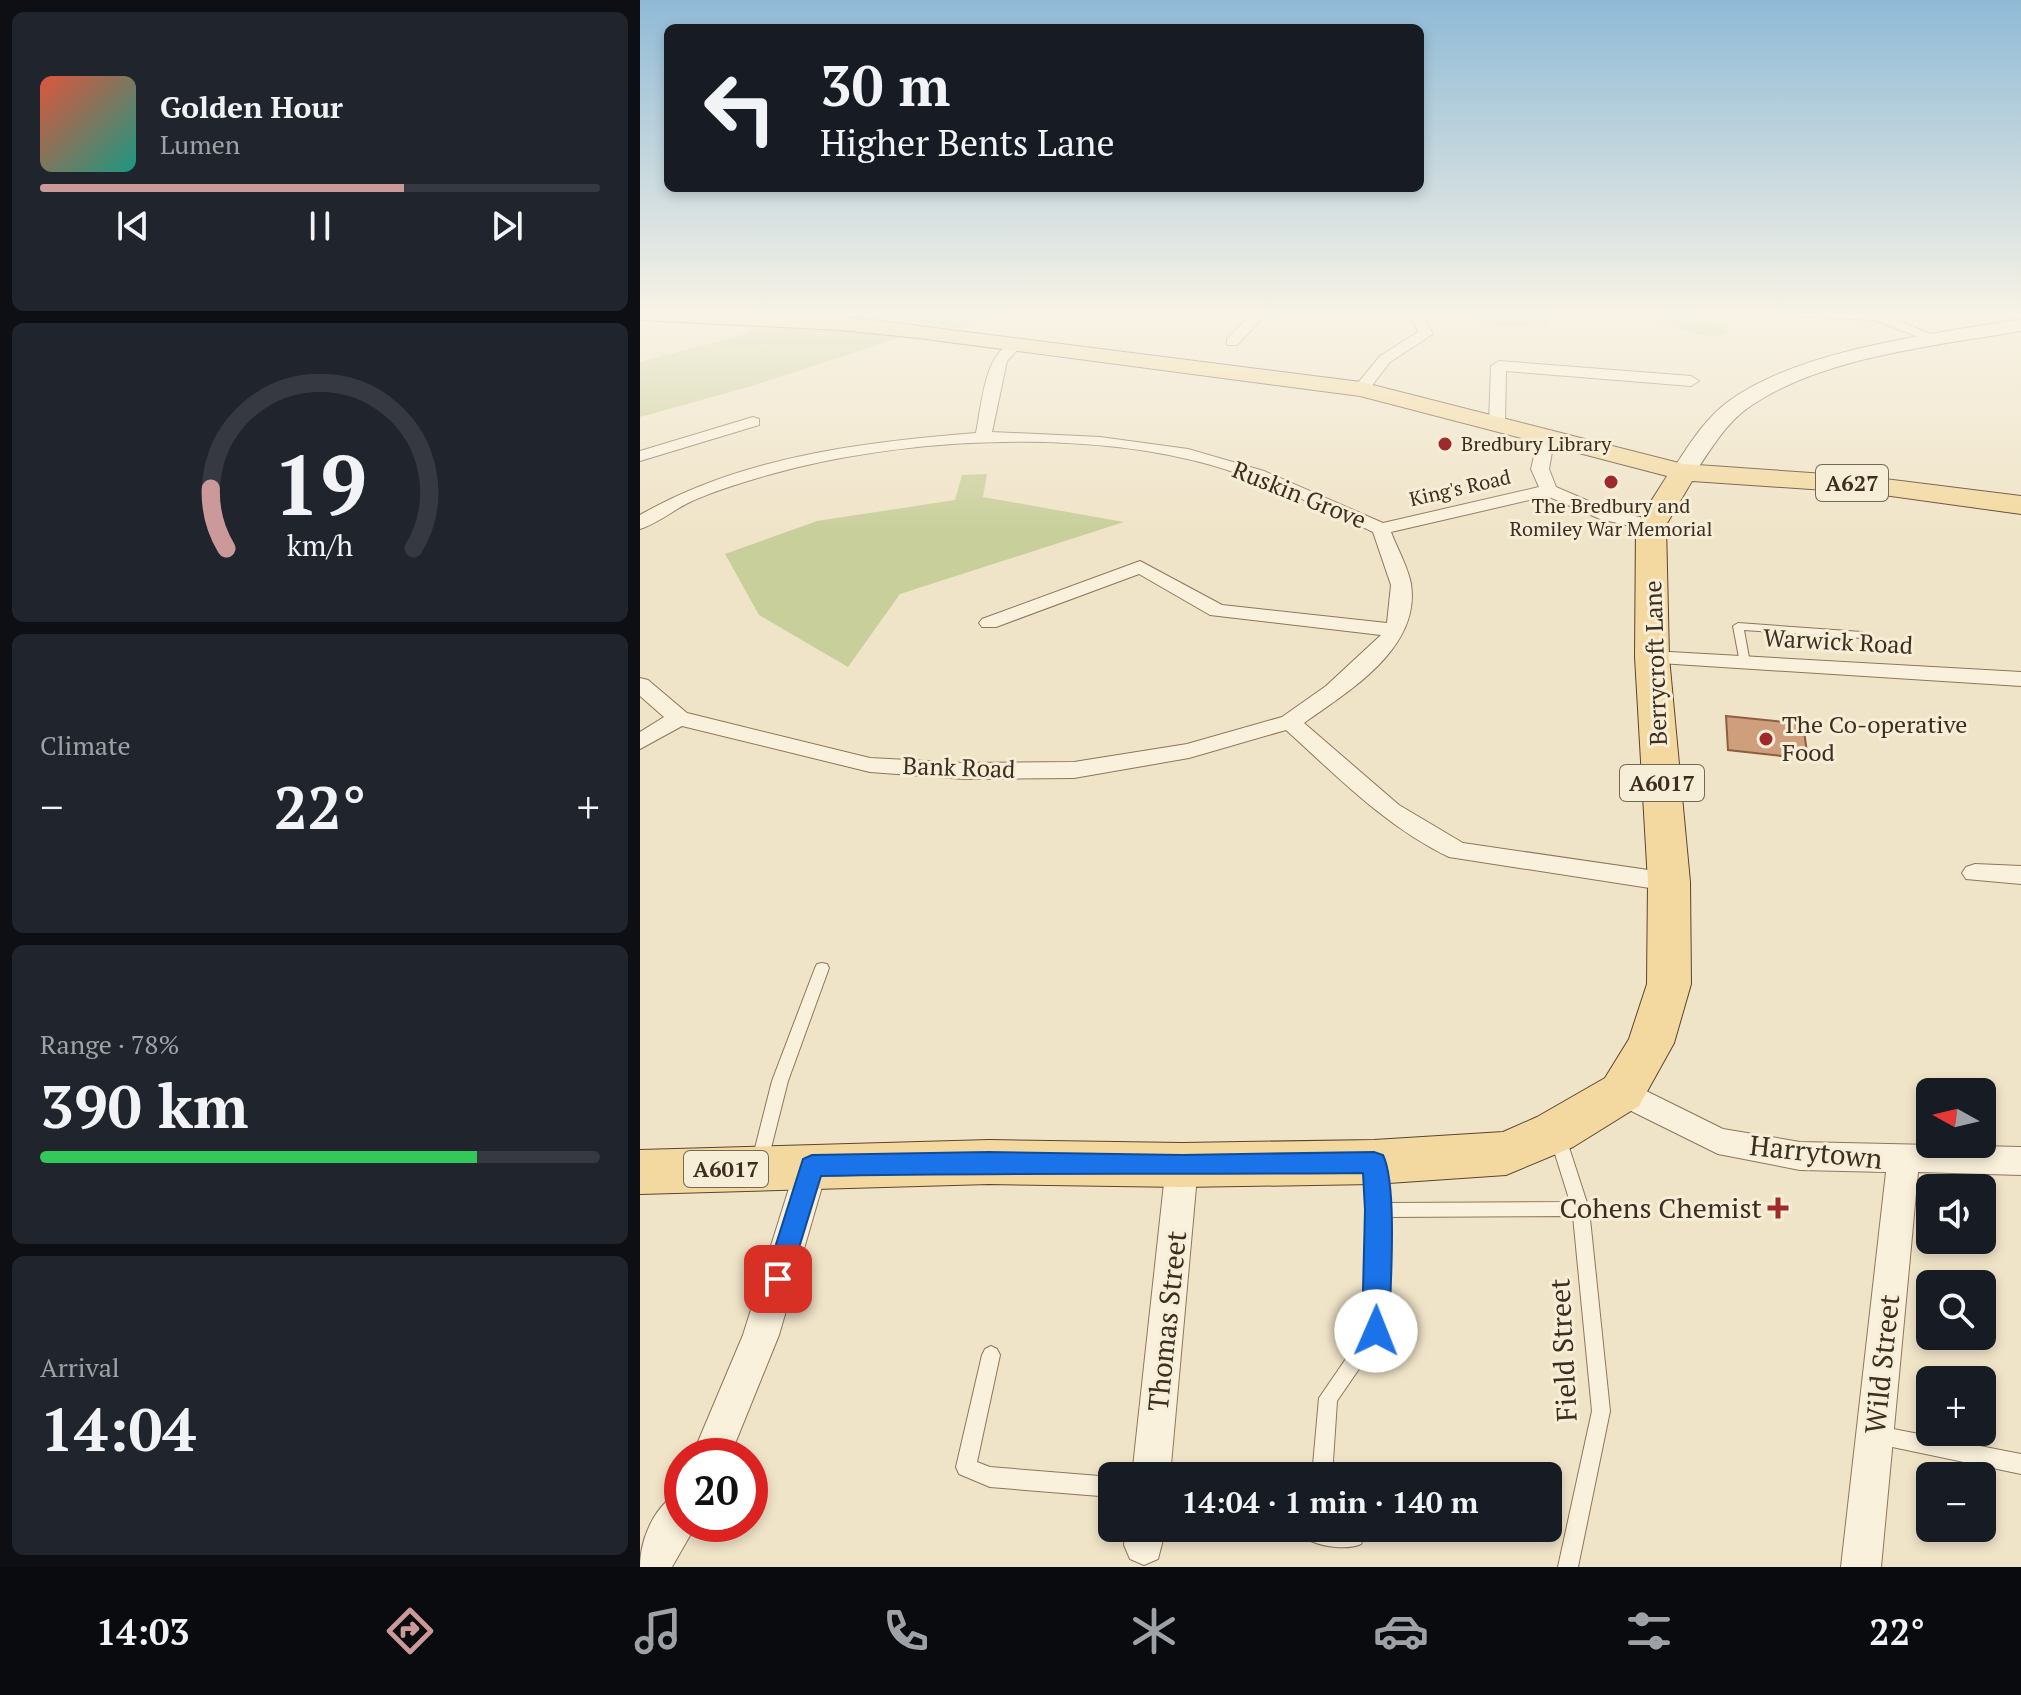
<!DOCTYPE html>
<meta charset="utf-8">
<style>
:root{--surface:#171b24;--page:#20242c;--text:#f1f3f6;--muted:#9ea1a6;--line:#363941;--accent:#cc999b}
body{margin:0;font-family:"PT Serif",serif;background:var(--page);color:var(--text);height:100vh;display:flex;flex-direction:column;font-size:30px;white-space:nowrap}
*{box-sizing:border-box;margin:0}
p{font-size:26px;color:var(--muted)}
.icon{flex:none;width:44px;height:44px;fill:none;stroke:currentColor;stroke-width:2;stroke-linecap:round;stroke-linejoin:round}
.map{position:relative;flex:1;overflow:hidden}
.panel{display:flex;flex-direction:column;gap:12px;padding:12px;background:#0d0f14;width:640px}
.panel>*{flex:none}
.hud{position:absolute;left:24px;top:24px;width:760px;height:168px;border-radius:12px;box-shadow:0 4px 12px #0003;background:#171b24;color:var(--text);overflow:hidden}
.needle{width:52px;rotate:278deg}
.controls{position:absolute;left:1276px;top:1078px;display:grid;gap:16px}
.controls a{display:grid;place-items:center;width:80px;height:80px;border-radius:12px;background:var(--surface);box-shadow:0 4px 12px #0003;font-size:40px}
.speed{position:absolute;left:24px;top:1438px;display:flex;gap:16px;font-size:40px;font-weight:700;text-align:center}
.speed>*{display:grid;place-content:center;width:104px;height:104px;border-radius:50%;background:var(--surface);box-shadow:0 4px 12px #0003;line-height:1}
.speed .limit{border:12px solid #d22;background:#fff;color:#111}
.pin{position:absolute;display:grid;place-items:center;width:68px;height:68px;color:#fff;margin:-34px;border-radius:16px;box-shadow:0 4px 12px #0006}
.me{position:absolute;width:88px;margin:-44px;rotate:1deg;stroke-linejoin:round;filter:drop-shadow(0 0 6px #0008)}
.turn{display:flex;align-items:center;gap:28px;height:168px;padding:0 24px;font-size:36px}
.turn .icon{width:104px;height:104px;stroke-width:2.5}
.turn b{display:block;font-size:56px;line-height:68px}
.big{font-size:60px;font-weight:800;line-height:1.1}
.panel .card{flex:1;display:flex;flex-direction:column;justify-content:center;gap:12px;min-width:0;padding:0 28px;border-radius:12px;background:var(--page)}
.panel .dial{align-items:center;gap:0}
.dial svg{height:208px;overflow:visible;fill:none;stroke:var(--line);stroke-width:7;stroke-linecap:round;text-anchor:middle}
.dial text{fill:var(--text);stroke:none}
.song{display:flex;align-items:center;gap:24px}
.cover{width:96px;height:96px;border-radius:12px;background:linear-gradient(135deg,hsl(10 70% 55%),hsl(170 70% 35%))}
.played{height:8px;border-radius:4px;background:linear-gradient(90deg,var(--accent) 65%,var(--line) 65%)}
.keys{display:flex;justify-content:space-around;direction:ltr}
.heat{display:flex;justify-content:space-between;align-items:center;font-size:44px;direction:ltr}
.charge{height:12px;border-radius:6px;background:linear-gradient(90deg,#34c759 78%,var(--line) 0)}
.trip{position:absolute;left:458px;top:1462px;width:464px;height:80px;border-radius:12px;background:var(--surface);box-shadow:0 4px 12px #0003;font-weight:800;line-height:80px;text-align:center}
.tab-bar{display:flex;height:128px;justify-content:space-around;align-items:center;background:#090b0e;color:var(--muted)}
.tab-bar .icon{width:56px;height:56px}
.tab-bar .selected{color:var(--accent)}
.tab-bar b{font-size:36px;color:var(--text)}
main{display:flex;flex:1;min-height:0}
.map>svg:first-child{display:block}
.green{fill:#c9cf9b}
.building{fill:#cf9f7d;stroke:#8d5f41;stroke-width:2}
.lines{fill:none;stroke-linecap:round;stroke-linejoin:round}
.lane-casing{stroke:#8d765c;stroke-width:2}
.street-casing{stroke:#8d765c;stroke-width:2}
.secondary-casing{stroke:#6f573f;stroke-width:2}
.primary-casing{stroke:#5b4430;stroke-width:2}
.lane{fill:#faf1dc;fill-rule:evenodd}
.street{fill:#faf1dc;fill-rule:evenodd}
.secondary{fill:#faf1dc;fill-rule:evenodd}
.primary{fill:#f3d9a0;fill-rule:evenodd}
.route{fill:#1a73e8;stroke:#114b97;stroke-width:2}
.poi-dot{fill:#9e2a2b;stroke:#f7eed8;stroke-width:3}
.labels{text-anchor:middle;stroke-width:6;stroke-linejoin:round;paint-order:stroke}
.far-poi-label{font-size:20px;fill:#3d2e20;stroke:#f7eed8;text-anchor:start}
.far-street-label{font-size:20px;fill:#3d2e20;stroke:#f7eed8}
.shield{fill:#f7eed8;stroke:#756857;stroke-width:2}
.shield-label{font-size:22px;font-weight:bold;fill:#3d2e20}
.street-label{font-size:24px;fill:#3d2e20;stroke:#f7eed8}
.poi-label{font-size:24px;fill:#3d2e20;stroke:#f7eed8;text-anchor:start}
.near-street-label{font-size:28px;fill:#3d2e20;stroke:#f7eed8}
.near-poi-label{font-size:28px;fill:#3d2e20;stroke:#f7eed8;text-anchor:end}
</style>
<main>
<section class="panel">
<div class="card">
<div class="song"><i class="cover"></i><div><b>Golden Hour</b><p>Lumen</p></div></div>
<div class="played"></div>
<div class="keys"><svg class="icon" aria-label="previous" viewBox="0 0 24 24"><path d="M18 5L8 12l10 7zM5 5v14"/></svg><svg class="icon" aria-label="pause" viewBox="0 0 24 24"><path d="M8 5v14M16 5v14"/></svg><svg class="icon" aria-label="next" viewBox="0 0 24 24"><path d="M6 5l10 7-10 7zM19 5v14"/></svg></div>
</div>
<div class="card dial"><svg viewBox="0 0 100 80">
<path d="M14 69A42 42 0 1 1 86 69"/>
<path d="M14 69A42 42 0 0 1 8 46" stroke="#cc999b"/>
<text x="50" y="56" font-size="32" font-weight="700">19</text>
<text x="50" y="72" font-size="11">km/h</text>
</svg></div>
<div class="card"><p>Climate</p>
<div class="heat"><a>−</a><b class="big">22°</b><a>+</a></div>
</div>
<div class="card"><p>Range · 78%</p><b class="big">390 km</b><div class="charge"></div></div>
<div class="card"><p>Arrival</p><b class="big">14:04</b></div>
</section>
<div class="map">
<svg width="1381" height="1567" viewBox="0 0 1381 1567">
<rect width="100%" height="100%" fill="#f0e4c8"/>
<!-- green -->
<path class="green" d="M154,312H347L322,329L245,318Z
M847,312H946L910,320L909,325L857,326L842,323L840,318Z
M996,312H1049C1061,325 1079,320 1091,333C1059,344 1025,321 996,312Z
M123,324L265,336L112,386L0,417V362L103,335Z
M347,474L343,497L484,522L260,594L208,667L119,615L85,554L177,521L315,500L322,475Z"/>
<!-- building -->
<path class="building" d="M1086,716L1163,724L1168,759L1088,750Z"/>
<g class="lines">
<!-- lane casing -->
<g class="lane-casing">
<path id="lane" d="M1098,623L1222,632L1227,635L1222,638L1104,630L1110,663L1105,666L1100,663L1093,626Z
M182,963L187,964L189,968L148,1081L128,1160L126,1165L120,1167L114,1165L112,1160L132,1081L175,968L177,964Z
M918,1131L924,1133L926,1138L949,1209L970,1411L938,1567H918L952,1411L933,1216L746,1217L745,1331L697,1401L692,1476H672L679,1398L727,1328L730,1210L727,1170L729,1165L735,1163L741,1165L743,1170L746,1203L930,1202L910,1138L912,1133Z
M351,1346L357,1349L360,1355L337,1462L350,1467L472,1477V1497L350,1487L319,1474L316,1467L342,1355L345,1349Z
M1238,1426L1381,1454V1474L1238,1444L1231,1442L1229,1435L1231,1428Z
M668,1528H716L721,1530L724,1537L721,1544C708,1550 684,1547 671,1541Z"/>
</g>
<!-- street casing -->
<g class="street-casing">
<path id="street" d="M613,312H628L597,345H587V339Z
M758,312L781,314L793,334L750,362L727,392H715L713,389L740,356L778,332L774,322Z
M1143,312H1237L1306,340L1299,344L1294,343L1235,320L1150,316Z
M375,341L382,345L367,361L352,432L460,437L548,449L624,471L743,523L899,487L891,469L899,435L907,430L913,431L915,435L909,469L916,487L972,511L1018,521L1020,525L1018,529L1011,531L960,519L907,496L751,532C757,548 768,567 771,584C781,648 709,691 664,723L759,805L823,843L1029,873L1038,876L1042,882L1038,888L1029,891L809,857C745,826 698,777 646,730L549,758L434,778L325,779L230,772L42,726L0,749V732L24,717L0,696V678L8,680L47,713L230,758L325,763L434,762L547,744L642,717L686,686L741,635L570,615L499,574L356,627H342L339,623L342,619L500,561L582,605L747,623L751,585L733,532C680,507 627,481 571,465C439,428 259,438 128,475C101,483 73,491 48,503C32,511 17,524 0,529V515C100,457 222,442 336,433C342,404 344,352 375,341Z
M859,361L1051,376L1059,381L1051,386L866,371L865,423L857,428L849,423L851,366Z
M113,417L119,419V425L0,461V451Z
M1012,651L1381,672V686L1004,662L1001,657Z
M1335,864L1381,866V884L1326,879L1322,873L1326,867Z
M982,1079L1083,1129L1160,1142L1381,1147V1175L1278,1172L1241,1567H1201L1246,1172L1160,1170L1078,1154L971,1101L967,1092L971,1083Z
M542,1151L553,1155L558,1165L530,1476H492L526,1165L531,1155Z
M172,1152L183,1156L188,1166L139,1335L90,1456H52L103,1335L156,1166L161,1156Z
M42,1491V1524L56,1525L32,1567H0C0,1539 15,1503 42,1491Z
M486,1528H526L518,1559L504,1565L490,1559L484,1545Z"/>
</g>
<!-- secondary casing -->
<g class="secondary-casing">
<path id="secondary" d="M1381,319V331C1295,346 1177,357 1105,410C1082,428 1068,454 1052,477H1034L1031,472C1048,447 1064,419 1089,401C1160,349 1294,334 1381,319Z"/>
</g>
<!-- primary casing -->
<g class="primary-casing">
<path id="primary" d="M0,312H110L200,316L721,382L1043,464L1229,477L1381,496V514L1229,493L1052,481L1026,525L1029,657L1050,882L1051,984L1034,1043L999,1106L933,1147L866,1175L734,1184L542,1187L349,1184L0,1194V1150L349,1140L542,1143L734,1140L863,1132L897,1117L965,1078L989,1039L1007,984L1008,882L995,657L996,525L1027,476L720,396L278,338L200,330L0,320Z"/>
</g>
<!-- lane -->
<use href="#lane" class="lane"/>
<!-- street -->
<use href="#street" class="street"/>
<!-- secondary -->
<use href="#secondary" class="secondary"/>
<!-- primary -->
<use href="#primary" class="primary"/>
</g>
<!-- sky -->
<linearGradient id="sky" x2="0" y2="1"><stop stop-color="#8fbad6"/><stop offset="0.59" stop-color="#f8f3e6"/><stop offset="1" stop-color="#f8f3e6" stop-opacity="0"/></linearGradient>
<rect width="1381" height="531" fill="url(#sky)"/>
<!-- route -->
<path class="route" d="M349,1152L542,1155L734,1152L743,1155C758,1186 750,1292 749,1331L745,1340L736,1344L726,1340L722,1331L725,1210L723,1173C542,1175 362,1172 181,1176L147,1287L138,1291L129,1287L125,1279L163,1159L172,1155Z"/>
<!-- markers -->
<g class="poi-dot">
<circle cx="805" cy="444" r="8"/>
<circle cx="971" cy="482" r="8"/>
<circle cx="1126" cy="739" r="8"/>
<path d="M1134 1196h8v8h8v8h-8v8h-8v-8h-8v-8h8z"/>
</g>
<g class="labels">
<!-- far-poi labels -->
<g class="far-poi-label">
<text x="821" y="451">Bredbury Library</text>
<text x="971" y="513" text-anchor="middle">The Bredbury and<tspan x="971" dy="23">Romiley War Memorial</tspan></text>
</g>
<!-- far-street labels -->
<g class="far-street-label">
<text transform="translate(820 488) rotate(-13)" y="7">King's Road</text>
</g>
<!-- shield labels -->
<g class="shield">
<rect x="1176" y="465" width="72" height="36" rx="6"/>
<rect x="980" y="765" width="84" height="36" rx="6"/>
<rect x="44" y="1151" width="84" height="36" rx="6"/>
</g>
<g class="shield-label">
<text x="1212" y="491">A627</text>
<text x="1022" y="791">A6017</text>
<text x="86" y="1177">A6017</text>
</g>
<!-- street labels -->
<g class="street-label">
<text transform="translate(659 495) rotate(22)" y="8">Ruskin Grove</text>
<text transform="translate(1198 642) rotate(3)" y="8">Warwick Road</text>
<text transform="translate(1016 663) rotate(-92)" y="8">Berrycroft Lane</text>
<text transform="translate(319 768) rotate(2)" y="8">Bank Road</text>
</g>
<!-- poi labels -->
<g class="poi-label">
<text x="1142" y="733">The Co-operative<tspan x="1142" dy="28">Food</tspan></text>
</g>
<!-- near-street labels -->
<g class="near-street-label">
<text transform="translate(1176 1152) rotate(6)" y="10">Harrytown</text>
<text transform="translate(527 1321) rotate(-84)" y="10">Thomas Street</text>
<text transform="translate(923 1350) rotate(-93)" y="10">Field Street</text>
<text transform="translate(1242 1364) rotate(-84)" y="10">Wild Street</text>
</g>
<!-- near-poi labels -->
<g class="near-poi-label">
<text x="1122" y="1218">Cohens Chemist</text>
</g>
</g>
</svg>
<div class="controls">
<a><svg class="needle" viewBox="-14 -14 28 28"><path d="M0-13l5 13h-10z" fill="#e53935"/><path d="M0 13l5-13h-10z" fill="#9ea1a6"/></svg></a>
<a><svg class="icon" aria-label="sound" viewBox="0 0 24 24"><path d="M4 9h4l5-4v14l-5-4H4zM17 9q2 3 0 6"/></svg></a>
<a><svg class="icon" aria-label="search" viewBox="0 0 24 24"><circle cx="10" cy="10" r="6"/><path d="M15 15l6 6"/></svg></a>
<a>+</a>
<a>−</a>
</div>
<div class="speed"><div class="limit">20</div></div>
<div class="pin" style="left:138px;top:1279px;background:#d93025"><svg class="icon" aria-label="arrive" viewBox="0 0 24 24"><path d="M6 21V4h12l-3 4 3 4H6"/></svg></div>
<svg class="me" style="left:736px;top:1331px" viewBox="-20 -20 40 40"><circle r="19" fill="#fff"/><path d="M0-13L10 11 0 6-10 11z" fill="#1a73e8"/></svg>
<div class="trip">14:04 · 1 min · 140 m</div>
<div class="hud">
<div class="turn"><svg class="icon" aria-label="left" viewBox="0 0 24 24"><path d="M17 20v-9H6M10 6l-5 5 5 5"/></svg><div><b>30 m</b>Higher Bents Lane</div></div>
</div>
</div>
</main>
<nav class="tab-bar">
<b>14:03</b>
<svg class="icon selected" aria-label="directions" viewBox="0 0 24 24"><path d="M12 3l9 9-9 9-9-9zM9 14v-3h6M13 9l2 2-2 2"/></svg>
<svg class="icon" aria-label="music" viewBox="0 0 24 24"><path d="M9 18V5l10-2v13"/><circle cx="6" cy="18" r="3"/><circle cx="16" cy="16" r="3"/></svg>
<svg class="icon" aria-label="phone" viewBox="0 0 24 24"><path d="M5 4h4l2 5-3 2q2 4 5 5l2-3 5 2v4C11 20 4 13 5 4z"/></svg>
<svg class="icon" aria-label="climate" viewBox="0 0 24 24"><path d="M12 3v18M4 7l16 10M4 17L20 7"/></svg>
<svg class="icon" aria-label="car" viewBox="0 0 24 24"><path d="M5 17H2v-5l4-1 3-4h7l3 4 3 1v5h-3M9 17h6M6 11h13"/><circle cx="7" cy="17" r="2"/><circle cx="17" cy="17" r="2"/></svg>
<svg class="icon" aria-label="filters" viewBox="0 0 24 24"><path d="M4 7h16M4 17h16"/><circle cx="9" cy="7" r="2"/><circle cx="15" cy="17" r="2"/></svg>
<b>22°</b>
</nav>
